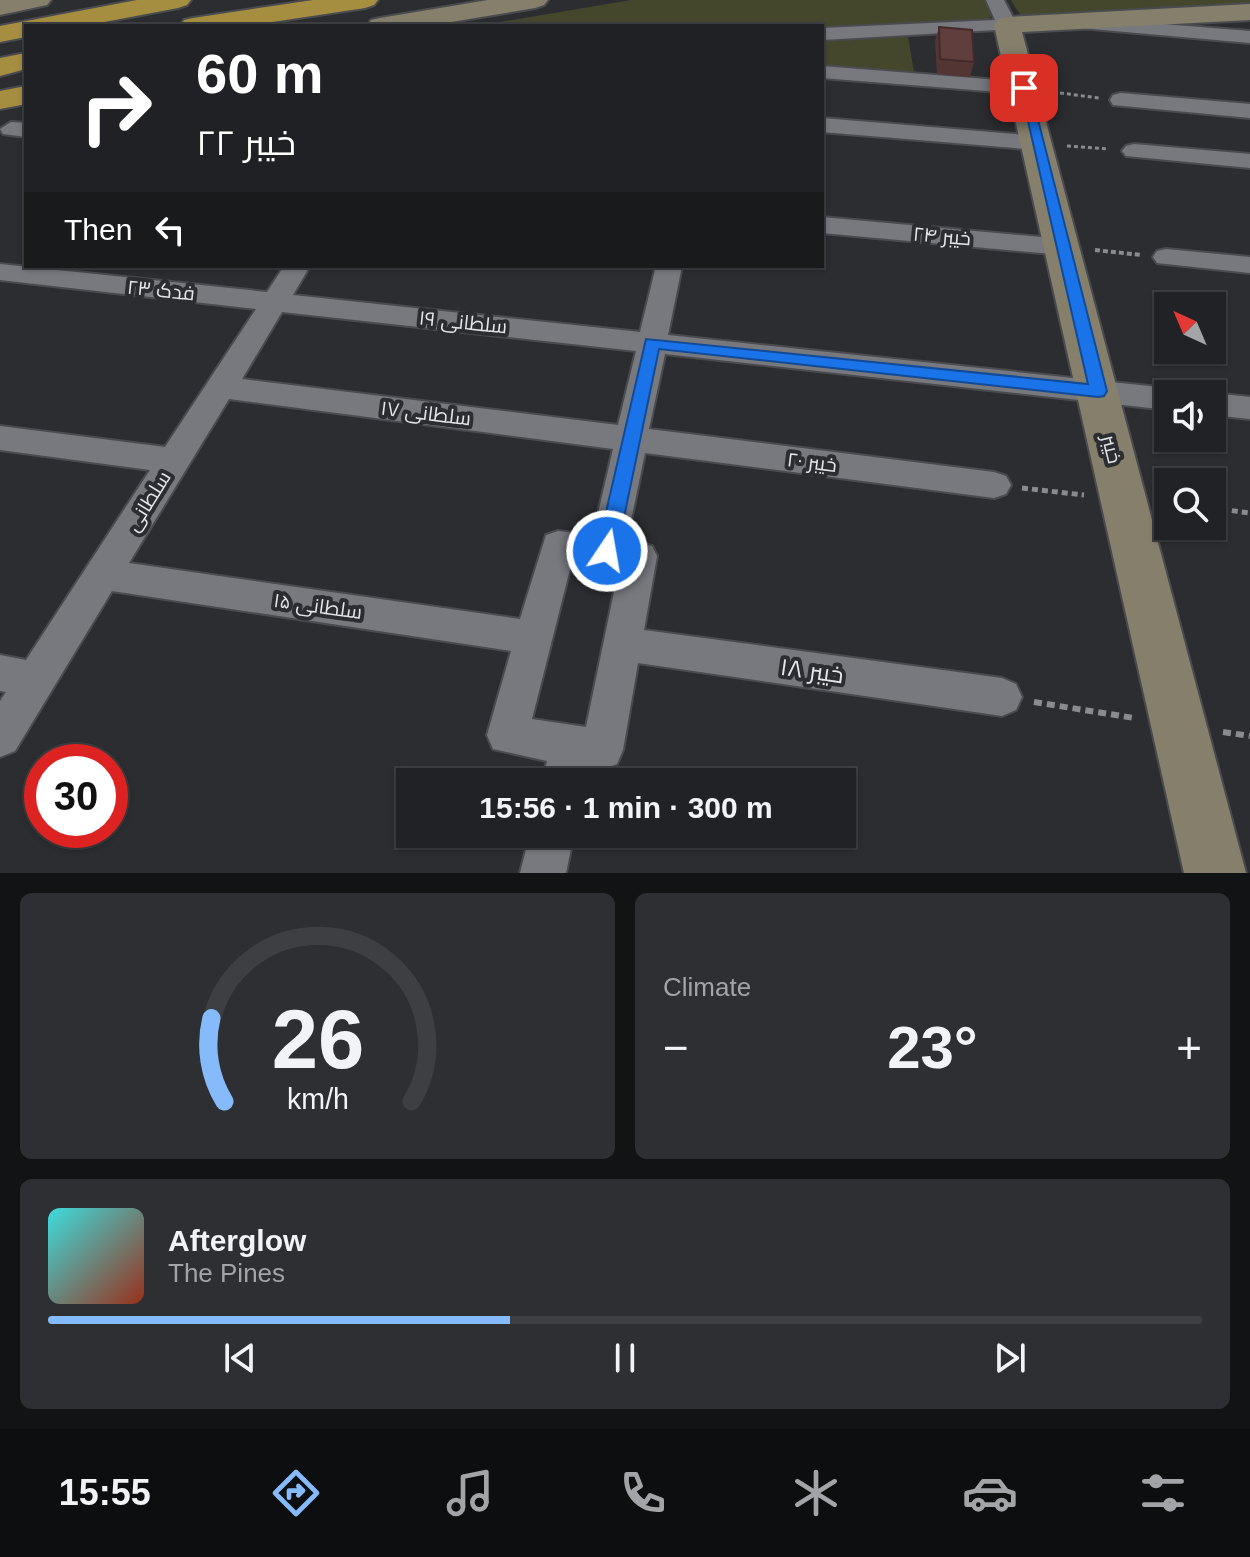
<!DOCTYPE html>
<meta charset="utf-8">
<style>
:root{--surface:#212225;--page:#2d2f32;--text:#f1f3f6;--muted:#a2a4a7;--line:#3e3f42;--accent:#85bbfb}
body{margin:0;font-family:Arial,Cairo,sans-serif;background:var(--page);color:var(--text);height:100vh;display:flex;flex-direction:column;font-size:30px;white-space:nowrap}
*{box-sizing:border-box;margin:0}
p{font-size:26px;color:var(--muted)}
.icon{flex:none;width:44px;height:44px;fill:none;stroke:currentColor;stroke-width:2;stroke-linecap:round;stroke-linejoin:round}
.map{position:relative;height:873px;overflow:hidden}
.side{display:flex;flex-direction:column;gap:20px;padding:20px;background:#121314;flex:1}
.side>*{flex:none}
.banner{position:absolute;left:24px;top:24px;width:800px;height:244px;border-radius:0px;box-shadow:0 2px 6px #0004,0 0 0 2px var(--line);background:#202124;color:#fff;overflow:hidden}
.needle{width:52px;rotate:316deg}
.tools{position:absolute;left:1154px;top:292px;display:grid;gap:16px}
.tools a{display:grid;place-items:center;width:72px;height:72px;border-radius:0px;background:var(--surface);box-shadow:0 2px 6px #0004,0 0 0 2px var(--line);font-size:40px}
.speed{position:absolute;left:24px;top:744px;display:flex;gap:16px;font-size:40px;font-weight:700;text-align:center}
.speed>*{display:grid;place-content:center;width:104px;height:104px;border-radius:50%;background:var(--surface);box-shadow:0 2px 6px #0004,0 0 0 2px var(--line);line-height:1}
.speed .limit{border:12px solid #d22;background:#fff;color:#111}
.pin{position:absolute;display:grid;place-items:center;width:68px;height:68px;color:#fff;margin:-34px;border-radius:16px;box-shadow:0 4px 12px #0006}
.me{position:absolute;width:88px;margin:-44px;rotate:12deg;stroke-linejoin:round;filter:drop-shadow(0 0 6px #0008)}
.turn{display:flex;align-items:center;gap:28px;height:168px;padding:0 40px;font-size:36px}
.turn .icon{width:104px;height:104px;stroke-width:2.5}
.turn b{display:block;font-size:56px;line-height:68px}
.then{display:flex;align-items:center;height:76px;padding:0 40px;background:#0003;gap:16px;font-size:30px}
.big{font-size:60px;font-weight:700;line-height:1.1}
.side .widget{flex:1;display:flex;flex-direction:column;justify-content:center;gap:12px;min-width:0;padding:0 28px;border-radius:12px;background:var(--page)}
.side .dial{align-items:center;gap:0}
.dial svg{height:208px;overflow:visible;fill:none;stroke:var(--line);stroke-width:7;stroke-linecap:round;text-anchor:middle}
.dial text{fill:var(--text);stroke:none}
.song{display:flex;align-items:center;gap:24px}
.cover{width:96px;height:96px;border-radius:12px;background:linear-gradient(135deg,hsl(180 70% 55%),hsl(10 70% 35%))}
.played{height:8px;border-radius:4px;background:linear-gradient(90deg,var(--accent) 40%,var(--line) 40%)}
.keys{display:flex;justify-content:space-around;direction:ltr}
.heat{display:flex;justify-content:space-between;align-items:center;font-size:44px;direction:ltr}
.side .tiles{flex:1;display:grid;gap:20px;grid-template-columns:1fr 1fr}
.widget:last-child{grid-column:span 2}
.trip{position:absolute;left:396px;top:768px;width:460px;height:80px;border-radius:0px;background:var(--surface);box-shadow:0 2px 6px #0004,0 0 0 2px var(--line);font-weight:700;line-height:80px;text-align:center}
.menu{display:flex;height:128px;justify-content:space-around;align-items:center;background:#0d0e0f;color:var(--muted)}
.menu .icon{width:56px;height:56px}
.menu .selected{color:var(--accent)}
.menu b{font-size:36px;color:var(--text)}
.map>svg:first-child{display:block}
.green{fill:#44472c}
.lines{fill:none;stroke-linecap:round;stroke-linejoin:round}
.street-casing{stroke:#4a4b4f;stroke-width:4}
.secondary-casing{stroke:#4a4b4f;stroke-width:4}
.highway-casing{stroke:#4a4b4f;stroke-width:4}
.path-far3{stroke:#8a8b8e;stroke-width:3;stroke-dasharray:4 3;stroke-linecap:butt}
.path-far2{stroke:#8a8b8e;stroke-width:4;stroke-dasharray:5 3;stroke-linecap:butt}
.path-far1{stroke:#8a8b8e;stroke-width:5;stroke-dasharray:6 4;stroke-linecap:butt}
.path{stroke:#8a8b8e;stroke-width:6;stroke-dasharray:8 5;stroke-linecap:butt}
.street{fill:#78797f;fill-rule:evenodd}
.secondary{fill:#867f6c;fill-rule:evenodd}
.highway{fill:#a58e40;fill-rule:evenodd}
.wall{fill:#533534}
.building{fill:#603e3d;stroke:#432b2b;stroke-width:2}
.route{fill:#1a73e8;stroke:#114b97;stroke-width:2}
.labels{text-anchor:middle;stroke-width:8;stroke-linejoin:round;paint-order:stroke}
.street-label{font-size:20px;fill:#e5e6e9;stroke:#2c2d31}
.near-street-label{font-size:24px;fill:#e5e6e9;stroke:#2c2d31}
</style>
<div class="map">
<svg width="1250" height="873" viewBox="0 0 1250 873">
<rect width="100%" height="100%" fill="#2c2d31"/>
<!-- green -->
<path class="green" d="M631,0H985L994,15L981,23L822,30V26H476Z
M1011,0H1250V10L1026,24Z
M908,37L914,72L822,65V41Z"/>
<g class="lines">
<!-- street casing -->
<g class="street-casing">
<path id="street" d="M986,0H1004L1017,25L1014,29L822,40V28L995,20Z
M1076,17L1250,31V43L1069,27L1066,23Z
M822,66L1024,82L1035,88L1024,94L822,78Z
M1121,93L1250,104V118L1113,105L1110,100L1113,95Z
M822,118L1038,136L1046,138L1050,143L1046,148L1038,150L822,132Z
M11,122L26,123V137L3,134L0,129Z
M1134,144L1250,154V168L1126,156L1122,151L1126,146Z
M822,217L1063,239L1072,241L1076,247L1072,253L1063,255L822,233Z
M1166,249L1250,257V273L1157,263L1153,257L1157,251Z
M0,264L267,292L284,266H310L293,295L640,332L656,266H682L668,335L1168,388L1181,394H1168V410L665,354L649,429L994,472L1006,476L1011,485L1006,494L994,498L645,453L627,540L652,546L657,556L644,630L1002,678L1016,684L1022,697L1016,710L1002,716L638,663L623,750L617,764L602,770L587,768L584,782H542L547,761L493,749L487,735L511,651L112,591L15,751L0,757V701L6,692L0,691V655L26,660L150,470L0,450V426L165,447L256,309L0,280ZM282,312L636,351L618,425L242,379ZM229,399L613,449L593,535L558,531L546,535L520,619L129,563ZM572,561L619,568L586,727L532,719Z
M1212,393L1250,397V419L1212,415V394H1208Z
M530,834H574L566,873H520Z"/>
</g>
<!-- secondary casing -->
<g class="secondary-casing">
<path id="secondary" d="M0,0H51L47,5L0,15Z
M488,0H548L544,5L535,8L427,26H367L371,20L380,18Z
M1250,4V20L1022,32L1246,873H1184L994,25L998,19L1007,17Z"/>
</g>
<!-- highway casing -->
<g class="highway-casing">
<path id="highway" d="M137,0H191L187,5L178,8L83,26H26V37L0,42V26Z
M313,0H378L374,5L365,8L246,26H180L184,20L193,18Z
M26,53V69L0,76V58Z
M26,86V104L0,109V91Z"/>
</g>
<!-- path-far3 -->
<path class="path-far3" d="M1053,92L1099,98
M1067,146L1109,149"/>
<!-- path-far2 -->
<path class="path-far2" d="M1095,250L1141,255"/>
<!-- path-far1 -->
<path class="path-far1" d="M1022,488L1084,495
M1212,508L1250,513"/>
<!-- path -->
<path class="path" d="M1034,702L1134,718
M1223,732L1250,736"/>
<!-- street -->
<use href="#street" class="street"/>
<!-- secondary -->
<use href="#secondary" class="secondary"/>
<!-- highway -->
<use href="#highway" class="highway"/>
</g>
<!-- wall -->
<path class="wall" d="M939,27L974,62L970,77L937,74L935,41Z"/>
<!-- building -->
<path class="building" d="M939,27L972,30L974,62L940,59Z"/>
<!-- route -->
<path class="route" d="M1020,86L1030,88L1107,391L1104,396L1098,397L659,349L617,551L614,557L607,560L599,557L597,551L646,339L1088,384Z"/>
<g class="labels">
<!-- street labels -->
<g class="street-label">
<text transform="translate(942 236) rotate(5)" y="7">خیبر ۲۴</text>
<text transform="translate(161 290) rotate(6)" y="7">فدک ۲۳</text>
<text transform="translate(463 322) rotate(6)" y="7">سلطانی ۱۹</text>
<text transform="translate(426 413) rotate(7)" y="7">سلطانی ۱۷</text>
<text transform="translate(1112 449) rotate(76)" y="7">خیبر</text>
<text transform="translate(812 462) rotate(7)" y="7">خیبر ۲۰</text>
<text transform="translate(148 501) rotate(-58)" y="7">سلطانی</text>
<text transform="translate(318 606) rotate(8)" y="7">سلطانی ۱۵</text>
</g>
<!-- near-street labels -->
<g class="near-street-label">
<text transform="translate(812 671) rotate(8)" y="8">خیبر ۱۸</text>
</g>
</g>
</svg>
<div class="tools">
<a><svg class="needle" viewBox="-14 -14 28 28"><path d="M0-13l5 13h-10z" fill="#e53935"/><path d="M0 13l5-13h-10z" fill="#a2a4a7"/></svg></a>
<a><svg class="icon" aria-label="sound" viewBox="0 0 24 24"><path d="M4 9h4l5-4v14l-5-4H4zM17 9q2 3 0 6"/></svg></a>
<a><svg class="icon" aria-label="search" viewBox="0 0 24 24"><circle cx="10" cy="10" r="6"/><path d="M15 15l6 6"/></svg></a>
</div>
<div class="speed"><div class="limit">30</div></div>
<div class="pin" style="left:1024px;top:88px;background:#d93025"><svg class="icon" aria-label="arrive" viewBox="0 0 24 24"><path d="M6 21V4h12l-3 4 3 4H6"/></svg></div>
<svg class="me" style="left:607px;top:551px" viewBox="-20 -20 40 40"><circle r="17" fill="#1a73e8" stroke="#fff" stroke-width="3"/><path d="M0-11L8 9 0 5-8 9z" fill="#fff"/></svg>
<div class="trip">15:56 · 1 min · 300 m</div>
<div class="banner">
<div class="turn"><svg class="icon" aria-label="right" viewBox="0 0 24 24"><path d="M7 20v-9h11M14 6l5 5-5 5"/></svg><div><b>60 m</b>خیبر ۲۲</div></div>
<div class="then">Then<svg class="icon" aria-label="left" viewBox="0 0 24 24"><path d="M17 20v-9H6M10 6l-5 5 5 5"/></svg></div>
</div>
</div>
<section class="side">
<div class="tiles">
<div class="widget dial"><svg viewBox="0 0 100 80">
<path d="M14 69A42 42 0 1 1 86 69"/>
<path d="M14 69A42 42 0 0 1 9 37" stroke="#85bbfb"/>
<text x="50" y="56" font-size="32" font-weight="700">26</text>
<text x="50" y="72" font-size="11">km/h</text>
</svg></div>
<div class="widget"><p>Climate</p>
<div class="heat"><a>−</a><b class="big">23°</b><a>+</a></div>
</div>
<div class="widget">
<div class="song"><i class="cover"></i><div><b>Afterglow</b><p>The Pines</p></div></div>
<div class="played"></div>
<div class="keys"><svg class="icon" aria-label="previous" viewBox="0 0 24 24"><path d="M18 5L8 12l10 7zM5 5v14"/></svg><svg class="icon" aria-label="pause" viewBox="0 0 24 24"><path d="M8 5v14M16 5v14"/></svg><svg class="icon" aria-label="next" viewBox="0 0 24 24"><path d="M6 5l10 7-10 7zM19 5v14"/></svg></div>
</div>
</div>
</section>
<nav class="menu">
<b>15:55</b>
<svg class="icon selected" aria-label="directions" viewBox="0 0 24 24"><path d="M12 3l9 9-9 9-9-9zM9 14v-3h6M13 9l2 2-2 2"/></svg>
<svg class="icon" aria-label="music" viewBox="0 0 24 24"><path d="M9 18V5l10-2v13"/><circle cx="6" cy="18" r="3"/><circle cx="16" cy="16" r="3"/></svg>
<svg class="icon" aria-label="phone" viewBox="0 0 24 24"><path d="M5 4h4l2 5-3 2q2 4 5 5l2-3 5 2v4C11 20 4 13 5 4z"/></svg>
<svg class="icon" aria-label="climate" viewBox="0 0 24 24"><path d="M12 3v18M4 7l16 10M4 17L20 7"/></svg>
<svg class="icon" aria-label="car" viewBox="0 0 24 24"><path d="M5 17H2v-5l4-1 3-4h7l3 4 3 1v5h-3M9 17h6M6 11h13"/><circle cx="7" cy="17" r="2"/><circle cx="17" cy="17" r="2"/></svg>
<svg class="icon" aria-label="filters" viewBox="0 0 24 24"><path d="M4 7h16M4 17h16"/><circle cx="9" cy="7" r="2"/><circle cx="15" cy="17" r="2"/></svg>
</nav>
